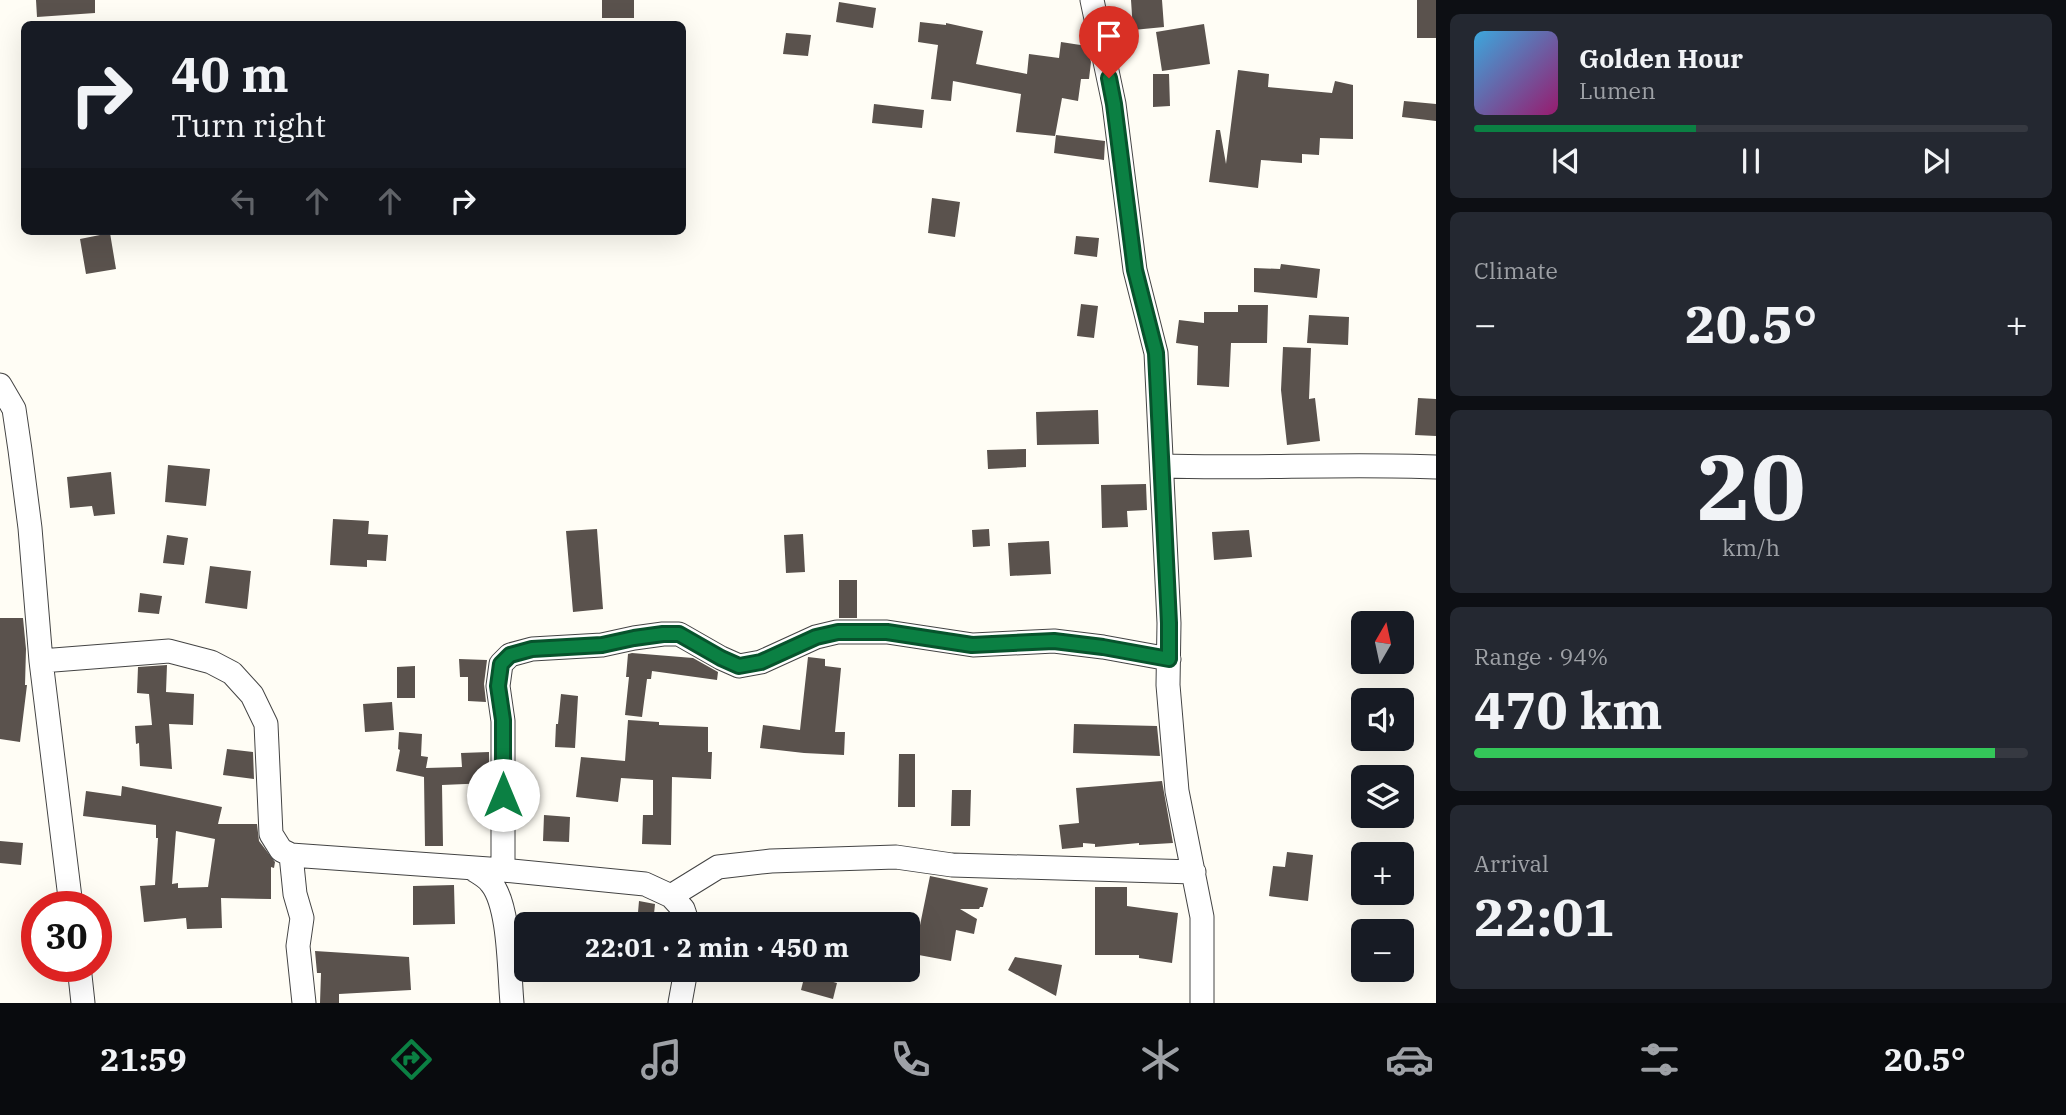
<!DOCTYPE html>
<meta charset="utf-8">
<style>
:root{--surface:#171b24;--page:#242831;--text:#f1f3f6;--muted:#9ea1a6;--line:#363941;--accent:#0b8043}
body{margin:0;font-family:"IBM Plex Serif",serif;background:var(--page);color:var(--text);height:100vh;display:flex;flex-direction:column;font-size:26px;white-space:nowrap}
*{box-sizing:border-box;margin:0}
p{font-size:23px;color:var(--muted)}
.icon{flex:none;width:38px;height:38px;fill:none;stroke:currentColor;stroke-width:2;stroke-linecap:round;stroke-linejoin:round}
.map{position:relative;flex:1;overflow:hidden}
.details{display:flex;flex-direction:column;gap:14px;padding:14px;background:#0d0f14;width:630px}
.details>*{flex:none}
.banner{position:absolute;left:21px;top:21px;width:665px;height:214px;border-radius:10px;box-shadow:0 7px 28px #0002;background:#171b24;color:var(--text);overflow:hidden}
.needle{width:46px;rotate:9deg}
.tools{position:absolute;left:1351px;top:611px;display:grid;gap:14px}
.tools a{display:grid;place-items:center;width:63px;height:63px;border-radius:10px;background:var(--surface);box-shadow:0 7px 28px #0002;font-size:35px}
.speed{position:absolute;left:21px;top:891px;display:flex;gap:14px;font-size:35px;font-weight:700;text-align:center}
.speed>*{display:grid;place-content:center;width:91px;height:91px;border-radius:50%;background:var(--surface);box-shadow:0 7px 28px #0002;line-height:1}
.speed .limit{border:10px solid #d22;background:#fff;color:#111}
.pin{position:absolute;display:grid;place-items:center;width:60px;height:60px;color:#fff;margin:-72px -30px;border-radius:50% 50% 50% 0;rotate:-45deg;box-shadow:0 0 7px #0007}
.pin .icon{rotate:45deg}
.me{position:absolute;width:77px;margin:-38px;rotate:0deg;stroke-linejoin:round;filter:drop-shadow(0 0 5px #0008)}
.turn{display:flex;align-items:center;gap:24px;height:147px;padding:0 35px;font-size:32px}
.turn .icon{width:91px;height:91px;stroke-width:2.5}
.turn b{display:block;font-size:49px;line-height:60px}
.lanes{display:flex;align-items:center;height:66px;padding:0 35px;background:#0003;justify-content:center;gap:35px;direction:ltr}
.lanes .off{opacity:.35}
.big{font-size:52px;font-weight:700;line-height:1.1}
.details .tile{flex:1;display:flex;flex-direction:column;justify-content:center;gap:10px;min-width:0;padding:0 24px;border-radius:10px;background:var(--page)}
.details .dial{align-items:center;gap:0}
.dial b{font-size:91px;line-height:1}
.song{display:flex;align-items:center;gap:21px}
.cover{width:84px;height:84px;border-radius:10px;background:linear-gradient(135deg,hsl(200 70% 55%),hsl(320 70% 35%))}
.played{height:7px;border-radius:4px;background:linear-gradient(90deg,var(--accent) 40%,var(--line) 40%)}
.keys{display:flex;justify-content:space-around;direction:ltr}
.heat{display:flex;justify-content:space-between;align-items:center;font-size:38px;direction:ltr}
.charge{height:10px;border-radius:5px;background:linear-gradient(90deg,#34c759 94%,var(--line) 0)}
.trip{position:absolute;left:514px;top:912px;width:406px;height:70px;border-radius:10px;background:var(--surface);box-shadow:0 7px 28px #0002;font-weight:700;line-height:70px;text-align:center}
.menu{display:flex;height:112px;justify-content:space-around;align-items:center;background:#090b0e;color:var(--muted)}
.menu .icon{width:49px;height:49px}
.menu .on{color:var(--accent)}
.menu b{font-size:32px;color:var(--text)}
main{display:flex;flex:1;min-height:0}
.map>svg:first-child{display:block}
.building{fill:#5a524d;fill-rule:evenodd}
.lines{fill:none;stroke-linecap:round;stroke-linejoin:round}
.minor-casing{stroke:#444;stroke-width:25}
.minor{stroke:#fff;stroke-width:23}
.route-casing{stroke:#07532c;stroke-width:18}
.route{stroke:#0b8043;stroke-width:12}
</style>
<main>
<div class="map">
<svg width="1436" height="1003" viewBox="0 0 1436 1003">
<rect width="100%" height="100%" fill="#fffdf5"/>
<!-- building -->
<path class="building" d="M36,0H95V13L37,17Z
M602,0H634V18H602Z
M1131,0H1162L1164,27L1133,30Z
M1417,0H1436V38H1417Z
M839,2L876,8L873,28L836,22Z
M920,22L946,25V23L983,31L976,64L1027,74L1029,54L1059,58L1061,42L1087,46L1091,62L1089,79H1081L1078,101L1062,98L1055,136L1016,132L1021,94L953,81L951,101L931,99L938,45L918,42Z
M1204,24L1210,64L1162,71L1156,32Z
M786,33L811,35L808,56L783,54Z
M1238,70L1269,74L1268,87L1332,93L1335,81L1353,85V139L1320,138L1319,155L1302,154V163L1261,160L1258,188L1209,182L1216,130H1220L1226,164Z
M1153,74H1169L1170,106L1153,107Z
M1404,101L1436,104V121L1402,117Z
M874,104L924,110L922,128L872,123Z
M1056,135L1105,141L1104,160L1054,153Z
M932,198L960,202L955,237L928,233Z
M110,233L116,269L86,274L80,239Z
M1076,236L1099,238L1097,257L1074,254Z
M1281,264L1320,269L1317,298L1254,292V268L1280,269Z
M1081,304L1098,306L1094,338L1077,336Z
M1238,305H1268L1267,343H1231L1229,387L1197,385L1198,346L1176,343L1179,320L1204,323V312H1238Z
M1309,315L1349,317L1348,345L1307,343Z
M1283,347L1311,348L1309,399L1315,398L1320,441L1287,445L1281,390Z
M1418,398L1436,399V436L1415,435Z
M1098,410L1099,444L1037,445L1036,412Z
M1026,449V467L988,469L987,450Z
M168,465L210,469L206,506L165,502Z
M111,472L115,514L94,516L92,506L70,508L67,477Z
M1146,484L1147,510L1127,511L1128,527L1102,528L1101,485Z
M333,519L369,521L368,534L388,535L386,561L367,560V567L330,565Z
M597,529L603,609L573,612L566,531Z
M989,529L990,546L973,547L972,530Z
M1249,530L1252,557L1214,560L1212,532Z
M803,534L805,572L786,573L784,535Z
M167,535L188,538L184,565L163,563Z
M1049,541L1051,574L1010,576L1008,543Z
M210,566L251,571L247,609L205,603Z
M839,580H857V618H839Z
M140,593L162,596L159,614L138,612Z
M0,618H23L26,649L25,685H27L20,742L0,739Z
M632,653L693,658L718,672L717,680L652,671L651,679H647L642,717L625,715L629,677H626L628,654Z
M808,657L825,659V666L841,668L835,732H845L844,755L804,753L760,748L763,725L800,730Z
M459,659L487,660L484,684L486,702L468,701V677H460Z
M167,665L166,692L194,694L193,725L169,724L172,769L140,766L139,743L136,744L135,726L152,725L149,694L137,693L138,667Z
M415,666V698H397V667Z
M561,694L578,696L575,748L555,747L556,724H558Z
M392,702L394,730L365,732L363,704Z
M628,720L659,722V725L708,727V752H712L711,779L672,777L671,845L642,844L643,815H653V780L621,778L618,802L576,797L581,757L625,761Z
M1074,724L1157,726L1160,756L1073,753Z
M399,732L422,734L421,756L428,757L426,768L462,767L461,753L489,752V783L442,785L443,846H425L424,777L396,771L400,750L398,749Z
M227,749L253,752L254,779L223,775Z
M899,754H915V807H898Z
M1162,781L1173,843L1139,845V843L1095,847V844L1083,843V847L1062,849L1059,825L1079,823L1076,788Z
M122,786L222,807L218,824H257L259,841L275,862L274,868L271,867V899L221,898L222,928L187,929L186,918L144,922L140,886L155,885L158,838H156V825L83,816L86,791L121,796ZM176,831L215,839L208,887L178,888V883L172,884Z
M952,790H971L970,826H951Z
M544,815L570,817L569,842L543,841Z
M0,841L23,843L21,865L0,863Z
M1287,852L1313,855L1308,901L1269,896L1273,866L1285,867Z
M930,876L988,888L983,907H980L979,909H960L977,919L974,934L956,930L951,961L908,953V933L918,935Z
M454,885L455,924L413,925V886Z
M1095,887H1127V906L1178,913L1172,963L1139,958V955H1095Z
M639,901L655,904L653,924H637Z
M315,951L409,957L411,990L339,994V1003H320L321,973H317Z
M1015,957L1062,965L1056,996L1008,970Z
M805,974L837,983L833,999L801,990Z"/>
<g class="lines">
<!-- minor casing -->
<g class="minor-casing">
<path id="minor" d="M1092,0L1114,104L1135,270L1156,353L1169,623L1168,685L1177,791L1202,917V1003
M0,385L14,409L20,450L30,528L41,661L71,906
M1162,466C1253,469 1345,463 1436,467
M41,661L169,651L211,662L232,673L252,695L266,724L271,834L281,850L291,855L503,870L645,884L671,896L683,909L688,924
M291,855L295,894L302,918L298,946L304,1003
M473,869C479,873 487,877 491,883C510,906 509,972 512,1003
M503,870V721L498,686L501,664L510,655L532,649L602,645L634,638L663,634H679L721,658L739,666L761,662L816,637L837,632H887L973,645L1054,641L1103,647L1169,659
M671,896L718,867L771,861L896,857L952,865L1194,872
M79,966L83,1003
M680,1003L686,970"/>
</g>
<!-- minor -->
<use href="#minor" class="minor"/>
</g>
<g class="lines">
<!-- route casing -->
<g class="route-casing">
<path id="route" d="M503,795V720L498,686L501,664L510,655L532,649L602,645L634,638L663,634H679L721,658L739,666L761,662L816,637L838,632H887L972,645L1054,641L1103,647L1169,659V623L1156,353L1135,270L1114,104L1109,78"/>
</g>
<!-- route -->
<use href="#route" class="route"/>
</g>
</svg>
<div class="tools">
<a><svg class="needle" viewBox="-14 -14 28 28"><path d="M0-13l5 13h-10z" fill="#e53935"/><path d="M0 13l5-13h-10z" fill="#9ea1a6"/></svg></a>
<a><svg class="icon" aria-label="sound" viewBox="0 0 24 24"><path d="M4 9h4l5-4v14l-5-4H4zM17 9q2 3 0 6"/></svg></a>
<a><svg class="icon" aria-label="layers" viewBox="0 0 24 24"><path d="M12 4l9 5-9 5-9-5zM3 14l9 5 9-5"/></svg></a>
<a>+</a>
<a>−</a>
</div>
<div class="speed"><div class="limit">30</div></div>
<div class="pin" style="left:1109px;top:78px;background:#d93025"><svg class="icon" aria-label="arrive" viewBox="0 0 24 24"><path d="M6 21V4h12l-3 4 3 4H6"/></svg></div>
<svg class="me" style="left:503px;top:795px" viewBox="-20 -20 40 40"><circle r="19" fill="#fff"/><path d="M0-13L10 11 0 6-10 11z" fill="#0b8043"/></svg>
<div class="trip">22:01 · 2 min · 450 m</div>
<div class="banner">
<div class="turn"><svg class="icon" aria-label="right" viewBox="0 0 24 24"><path d="M7 20v-9h11M14 6l5 5-5 5"/></svg><div><b>40 m</b>Turn right</div></div>
<div class="lanes"><svg class="icon off" aria-label="left" viewBox="0 0 24 24"><path d="M17 20v-9H6M10 6l-5 5 5 5"/></svg><svg class="icon off" aria-label="ahead" viewBox="0 0 24 24"><path d="M12 20V5M6 11l6-6 6 6"/></svg><svg class="icon off" aria-label="ahead" viewBox="0 0 24 24"><path d="M12 20V5M6 11l6-6 6 6"/></svg><svg class="icon" aria-label="right" viewBox="0 0 24 24"><path d="M7 20v-9h11M14 6l5 5-5 5"/></svg></div>
</div>
</div>
<section class="details">
<div class="tile">
<div class="song"><i class="cover"></i><div><b>Golden Hour</b><p>Lumen</p></div></div>
<div class="played"></div>
<div class="keys"><svg class="icon" aria-label="previous" viewBox="0 0 24 24"><path d="M18 5L8 12l10 7zM5 5v14"/></svg><svg class="icon" aria-label="pause" viewBox="0 0 24 24"><path d="M8 5v14M16 5v14"/></svg><svg class="icon" aria-label="next" viewBox="0 0 24 24"><path d="M6 5l10 7-10 7zM19 5v14"/></svg></div>
</div>
<div class="tile"><p>Climate</p>
<div class="heat"><a>−</a><b class="big">20.5°</b><a>+</a></div>
</div>
<div class="tile dial"><b>20</b><p>km/h</p></div>
<div class="tile"><p>Range · 94%</p><b class="big">470 km</b><div class="charge"></div></div>
<div class="tile"><p>Arrival</p><b class="big">22:01</b></div>
</section>
</main>
<nav class="menu">
<b>21:59</b>
<svg class="icon on" aria-label="directions" viewBox="0 0 24 24"><path d="M12 3l9 9-9 9-9-9zM9 14v-3h6M13 9l2 2-2 2"/></svg>
<svg class="icon" aria-label="music" viewBox="0 0 24 24"><path d="M9 18V5l10-2v13"/><circle cx="6" cy="18" r="3"/><circle cx="16" cy="16" r="3"/></svg>
<svg class="icon" aria-label="phone" viewBox="0 0 24 24"><path d="M5 4h4l2 5-3 2q2 4 5 5l2-3 5 2v4C11 20 4 13 5 4z"/></svg>
<svg class="icon" aria-label="climate" viewBox="0 0 24 24"><path d="M12 3v18M4 7l16 10M4 17L20 7"/></svg>
<svg class="icon" aria-label="car" viewBox="0 0 24 24"><path d="M5 17H2v-5l4-1 3-4h7l3 4 3 1v5h-3M9 17h6M6 11h13"/><circle cx="7" cy="17" r="2"/><circle cx="17" cy="17" r="2"/></svg>
<svg class="icon" aria-label="filters" viewBox="0 0 24 24"><path d="M4 7h16M4 17h16"/><circle cx="9" cy="7" r="2"/><circle cx="15" cy="17" r="2"/></svg>
<b>20.5°</b>
</nav>
